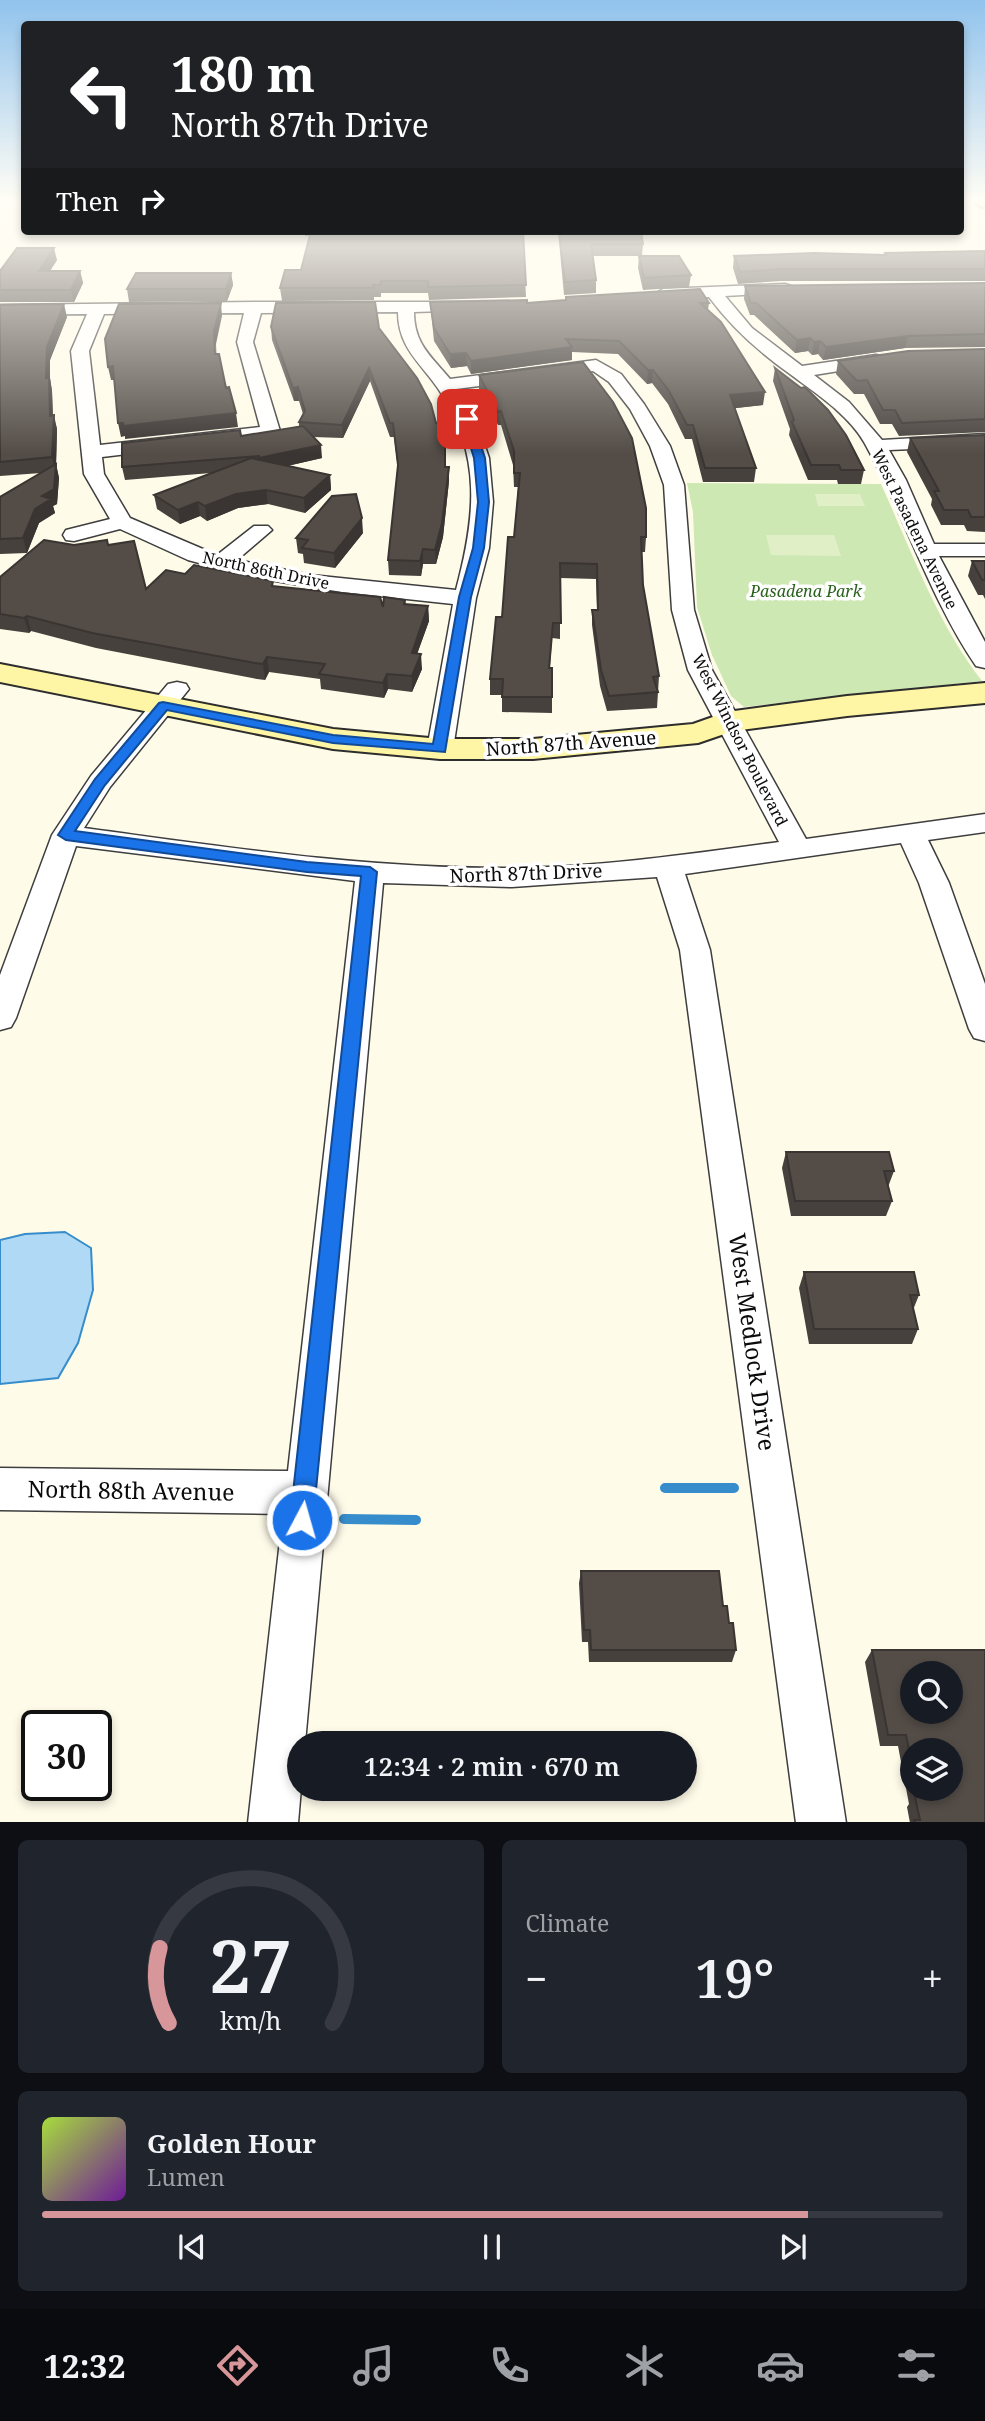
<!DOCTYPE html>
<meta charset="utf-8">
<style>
:root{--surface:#171b24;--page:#20242c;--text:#f1f3f6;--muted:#9ea1a6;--line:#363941;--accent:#d7979a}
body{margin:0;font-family:"Noto Serif",serif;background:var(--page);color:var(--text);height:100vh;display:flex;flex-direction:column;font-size:26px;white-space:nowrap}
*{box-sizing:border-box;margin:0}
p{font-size:23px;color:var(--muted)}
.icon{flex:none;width:38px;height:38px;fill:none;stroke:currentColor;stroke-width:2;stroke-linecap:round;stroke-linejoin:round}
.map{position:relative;height:1822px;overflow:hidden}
.details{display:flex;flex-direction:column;gap:18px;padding:18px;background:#0d0f14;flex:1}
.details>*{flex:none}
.hud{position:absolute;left:21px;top:21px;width:943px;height:214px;border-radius:7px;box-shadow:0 4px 10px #0003;background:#202124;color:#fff;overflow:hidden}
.buttons{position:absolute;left:900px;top:1661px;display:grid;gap:14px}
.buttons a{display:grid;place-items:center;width:63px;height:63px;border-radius:50%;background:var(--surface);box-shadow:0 4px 10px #0003;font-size:35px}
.speed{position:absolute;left:21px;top:1710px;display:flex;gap:14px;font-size:35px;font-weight:700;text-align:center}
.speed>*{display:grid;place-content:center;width:91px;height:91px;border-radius:50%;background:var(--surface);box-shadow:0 4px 10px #0003;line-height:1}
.speed .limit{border:4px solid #111;border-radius:10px;background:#fff;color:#111}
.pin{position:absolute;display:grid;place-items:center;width:60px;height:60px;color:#fff;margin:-30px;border-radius:14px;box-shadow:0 4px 10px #0006}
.me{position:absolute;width:77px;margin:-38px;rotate:6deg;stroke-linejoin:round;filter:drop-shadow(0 0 5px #0008)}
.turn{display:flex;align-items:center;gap:24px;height:147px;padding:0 35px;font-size:32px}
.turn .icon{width:91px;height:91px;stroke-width:2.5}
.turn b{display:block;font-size:49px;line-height:60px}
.then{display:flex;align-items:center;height:66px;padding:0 35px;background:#0003;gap:14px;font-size:26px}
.big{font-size:52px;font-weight:600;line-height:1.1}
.details .widget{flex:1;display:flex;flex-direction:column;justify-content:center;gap:10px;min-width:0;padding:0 24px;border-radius:10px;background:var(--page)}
.details .dial{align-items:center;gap:0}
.dial svg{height:182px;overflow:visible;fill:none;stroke:var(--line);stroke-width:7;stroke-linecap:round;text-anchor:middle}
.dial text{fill:var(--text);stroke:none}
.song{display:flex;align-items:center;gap:21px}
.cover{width:84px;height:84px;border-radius:10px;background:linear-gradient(135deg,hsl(80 70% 55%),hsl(280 70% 35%))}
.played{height:7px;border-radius:4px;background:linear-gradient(90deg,var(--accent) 85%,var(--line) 85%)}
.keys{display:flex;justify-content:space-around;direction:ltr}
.heat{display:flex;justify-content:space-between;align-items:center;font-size:38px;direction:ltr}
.details .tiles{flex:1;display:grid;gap:18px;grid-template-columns:1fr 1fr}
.widget:last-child{grid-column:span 2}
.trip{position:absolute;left:287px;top:1731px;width:410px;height:70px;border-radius:35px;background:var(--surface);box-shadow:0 4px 10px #0003;font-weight:600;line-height:70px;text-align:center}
.dock{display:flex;height:112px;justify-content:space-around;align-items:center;background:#090b0e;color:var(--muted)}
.dock .icon{width:49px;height:49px}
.dock .selected{color:var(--accent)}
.dock b{font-size:32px;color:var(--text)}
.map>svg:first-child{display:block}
.green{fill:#cee8b4}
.pitch{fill:#e0efc6}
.water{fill:#afd9f5;stroke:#378dcb;stroke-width:2}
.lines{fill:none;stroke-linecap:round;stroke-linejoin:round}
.stream{stroke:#378dcb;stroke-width:10}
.street-casing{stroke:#3e3e3e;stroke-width:3}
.secondary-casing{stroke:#2d2d2d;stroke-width:4}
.primary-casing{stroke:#1c1c1c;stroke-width:4}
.street{fill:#fff;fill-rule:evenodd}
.secondary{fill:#fef6a4;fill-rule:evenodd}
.primary{fill:#f7d561;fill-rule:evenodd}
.wall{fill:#47413d;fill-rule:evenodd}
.shaded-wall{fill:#3a3532}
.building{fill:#534c47;stroke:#3a3532;stroke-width:2;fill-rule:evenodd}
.route{fill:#1a73e8;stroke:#114b97;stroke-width:2}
.labels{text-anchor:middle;stroke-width:7;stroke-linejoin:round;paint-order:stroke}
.far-street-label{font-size:16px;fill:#0b0b0b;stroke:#fff}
.far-park-label{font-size:16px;font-style:italic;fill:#2a611d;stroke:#fff}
.street-label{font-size:19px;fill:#0b0b0b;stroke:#fff}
.near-street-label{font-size:23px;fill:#0b0b0b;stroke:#fff}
</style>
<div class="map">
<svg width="985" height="1823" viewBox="0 0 985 1823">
<rect width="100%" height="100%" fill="#fffbe9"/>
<!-- green -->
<path class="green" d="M687,483L881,484C911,550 937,623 982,681L744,707L731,696L712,655L697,607L693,512Z"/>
<!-- pitch -->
<path class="pitch" d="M815,494H860L865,506H818Z
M766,535H834L841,556L771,555Z"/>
<!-- water -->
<path class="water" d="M65,1232L91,1248L93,1290L78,1343L58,1378L0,1384V1240L25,1234Z"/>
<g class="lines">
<!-- stream -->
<path class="stream" d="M665,1488H734
M344,1519L416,1520"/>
<!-- street casing -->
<g class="street-casing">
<path id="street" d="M785,284L791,286L793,289L791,292L725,296L752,328L802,366L876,355L882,356L885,360L882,364L814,375L849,402L882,440L985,434V446L889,450L906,480L934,544H985V556H939L985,642V668L976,666C929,597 904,513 864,442C848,414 815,393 790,374C759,352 732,328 709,297L663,299L655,294L663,289Z
M254,302H471L477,304L479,307L477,310L414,312C414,344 431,356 450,379L596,360L621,374L644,404L670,446L684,485L694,610L712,670L806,839L985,814V832L928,840L949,883L985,984V1041L974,1038L969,1029L919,883L901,843L685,874L710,950L846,1823H796L680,950L657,877L512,887L383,883L305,1743H299L301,1788L298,1823H248L283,1514L0,1510V1468L288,1471L355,881L76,846L16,1018L11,1027L0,1030V975L52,835L91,776L168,684L177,682L186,684L189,689L110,787L84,828C226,847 368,869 511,868C601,867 690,854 779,842L688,670L672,610L664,485L650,446L630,409L609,382L593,371L456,389L476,419L489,458L493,502L489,548L476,598L453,749L449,755L440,757L431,755L427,749L453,604L342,592L251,577L188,560L120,529L74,541L66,540L63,535L66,530L110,519L84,474L71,351L87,314L0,315V305ZM398,312C398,348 421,363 439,390C483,456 475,518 456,590L311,575L237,560L272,530L268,526H254L217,555L130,518L104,474L102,457L271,437L280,431L253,342L261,313ZM244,313L237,342L260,427L100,445L89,351L104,314Z"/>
</g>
<!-- secondary casing -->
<g class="secondary-casing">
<path id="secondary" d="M0,664L333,729L440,739H533L693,724L727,712L847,696L985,683V703L847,716L733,731L698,743L533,759H440L333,749L0,682Z"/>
</g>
<!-- primary casing -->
<g class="primary-casing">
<path id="primary" d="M973,199H985V207L979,206Z"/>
</g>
<!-- street -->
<use href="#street" class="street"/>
<!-- secondary -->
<use href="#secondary" class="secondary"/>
<!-- primary -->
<use href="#primary" class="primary"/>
</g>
<!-- wall -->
<path class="wall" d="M305,231H523L526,297L429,300L428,293H381V297H374V300L282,301L280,288L301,270L310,236H305Z
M558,231L643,244L642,256L691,275L689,287L643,290L638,268L639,256H593L596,280V293L564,295Z
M985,251V281H781L738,284L733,268L734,256L885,255V253Z
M57,260L50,271H80L83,283L74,302H0V271Z
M231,273L233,285L227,301L129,302L127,289Z
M985,283V347L905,348L823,360L818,354L812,355L808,351L795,353L754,315H750L744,299L745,286Z
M430,302L709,303L708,310L763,405L735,408L756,468L754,482H703L692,439H685L668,404L652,383L647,384L618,354L572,352V360L471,374L467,366L451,368L434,341Z
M0,305L67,317L50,360V378L52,391L53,415L57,429L56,464L59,478L57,504L53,506L55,513L39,523L27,553L0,554V497L41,473L0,476Z
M271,327L379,328L446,467L449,481L443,537L436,564H423L421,576L389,575L388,560L398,470L394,437H390L370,381L343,438L313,437L322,458L287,466L330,475L331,490L305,513L268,504L238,508L207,521L200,516L180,524L157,509L154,495L211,473L125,480L122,467L299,426V422L303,414L299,401H294L272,340Z
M985,349V432L899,436L892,424H880L864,394H854L836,374L838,361Z
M775,368L864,470L861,484H838L837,480H808L789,435L790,429L773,381Z
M479,375L646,537L645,552H641L643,585L659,676L657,708L607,711L600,686L592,625V610H597L596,579L560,578V639L552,638L550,668L552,697V713L502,712V695H490V679L502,617L514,537L518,487H514L513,465L501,425H498L479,389Z
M985,435V532L967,531L964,525H941L931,505L932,499L907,452L910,438Z
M363,533L335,568L304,563L303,554L298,553L296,538Z
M74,545H108L146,589L185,574L273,586L383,607L405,600L406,604L428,606L429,621L417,654L422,669L412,692L388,689L384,698L321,689L320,679L269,672L265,680L257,679L96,648L31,631L29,633L0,629V577Z
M972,561H985V599L983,595H978L968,576Z
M786,1152L894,1171L888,1187L892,1201L886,1216H791L782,1168Z
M804,1272L919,1295L913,1310L918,1329L912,1344H809L799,1288Z
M581,1571L723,1606L736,1650L732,1662H589L588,1642H582L579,1583Z
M872,1650L985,1823H910L907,1807L909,1804L898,1746H880L865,1662ZM912,1750L950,1788H912Z"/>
<!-- shaded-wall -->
<path class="shaded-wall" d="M54,248L57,260L42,283L39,271Z
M80,271L83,283L74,302L71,290Z
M231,273L233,285L227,301L226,289Z
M221,303L222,316L216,344L217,367L214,331Z
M64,304L67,317L50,360V378L52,391L53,428L54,415L57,429L56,467V464L59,478L57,504L53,506L55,513L39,523L27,553L23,538L35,509L55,471L52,457L50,416L46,378L47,347Z
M908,336L905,348L823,360L826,347Z
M810,338L808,351L795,353L797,340Z
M820,341L818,354L812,355L814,342Z
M572,347V360L471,374V361Z
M466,353L467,366L451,368L450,354Z
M113,366L115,380H111L108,367Z
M369,368L370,381L343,438L342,425Z
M648,370H653L652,383L647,384Z
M298,387L299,401H294L293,388Z
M765,392L763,405L728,409L730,395Z
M236,413L238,427L125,439V436L121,437L118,423Z
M321,445L322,458L261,472L259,458Z
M449,467V481L443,537L436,564L435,550Z
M330,475L331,490L305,513L304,498Z
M266,490L268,504L238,508L207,521L205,506L236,494Z
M198,502L200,516L180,524L178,510Z
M362,518L363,533L335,568L334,553Z
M423,549V564L421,576L420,561Z
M428,606L429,621L412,668V653Z
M27,616L31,631L29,633L24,618Z
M421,654L422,669L412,692V676Z
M267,657L269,672L265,680L263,664Z
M387,674L388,689L384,698L383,683Z"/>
<!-- building -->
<path class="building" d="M311,231H523L526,285L428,287V281H381L380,285H373L374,288H280L285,270H301Z
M559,231H641L643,244H591L596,280L565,282Z
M17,248H54L39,271H80L71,290H0V271Z
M985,251V269H783L740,272L734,256L814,253L886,255L885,253Z
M639,256H679L691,275L644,278Z
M136,273H231L226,289H127Z
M985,283V334L908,336L826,347L820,341L814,342L810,338L797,340L756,303H751L745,286Z
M700,289L709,303H700L721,322L765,392L730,395L756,468H705L693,425H687L669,391L653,370H648L619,341L566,339L572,347L471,361L466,353L450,354L434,328L430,302L527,300V303L566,300V297Z
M375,302L379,328L417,378L431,404L436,423H441L445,448V467H449L442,523L435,550L423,549L420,561L388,560L398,465L393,423H390L369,368L342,425L299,422L305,411L298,387L293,388L271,327L276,303Z
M221,303L214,331L215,354H219L226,388L229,387L236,413L123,426V423H118L113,366L108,367L105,339L119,304Z
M64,304L47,347L46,378H49L50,416L54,415L52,457L0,462V305Z
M985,349V419L902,423L895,410H883L867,380L857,381L838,361L908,351Z
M583,362L613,402L632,438L646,508V537H641L643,585L659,676L653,677L658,692L609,696L601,670L592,610H598L597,564L560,563L561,623H553L549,668H552V697H502L503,679H490L496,617H502L508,537H514L520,473H514V451L501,411L498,412L479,375Z
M775,368L801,388L805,387L828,410L846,435L864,470H841L839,465H811L792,422L794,420Z
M303,426L321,445L259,458V456L122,467V443L240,430L241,436Z
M985,435V517H971L968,510H944L934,491H939L910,438Z
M251,458L330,475L304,498L266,490L236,494L205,506L198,502L178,510L154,495Z
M56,464L54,489L42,496L51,499L35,509L23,538L0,539V497Z
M356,494L362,518L334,553L302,548L308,540L296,538L332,496Z
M44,540L74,545L107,540L108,545L134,541L146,589L166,570L185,574L194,565L273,581L272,586L380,597L383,607L384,597L405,600L404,604L428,606L412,653L421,654L412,676L387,674L383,683L319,674L325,664L267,657L263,664L255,663L92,633L27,616L24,618L0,614V577Z
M972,561H985V580H982Z
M786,1152H889L894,1171H884L892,1201H795Z
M804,1272H914L919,1295H910L918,1329H814Z
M581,1571H719L723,1606H727L729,1623H733L736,1650H591L590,1630H584Z
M872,1650H985V1823H915L914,1820H920L915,1797H918L916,1788H950V1750H912V1764L906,1735H888ZM912,1673H950V1712H912Z"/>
<!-- sky -->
<linearGradient id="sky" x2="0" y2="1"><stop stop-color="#91c3ed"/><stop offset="0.44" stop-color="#fffdf5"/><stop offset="1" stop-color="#fffdf5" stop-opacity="0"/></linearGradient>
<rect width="985" height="454" fill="url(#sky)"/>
<!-- route -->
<path class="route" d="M467,416L472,419L485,458L489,502L484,548L471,597L445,752L333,743L167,710L105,785L75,831L307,862L370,867L377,872L313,1520L310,1529L302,1532L293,1529L290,1520L361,876L307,872L66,840L58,835L95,779L159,703L163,702L333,735L433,744L459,597L473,548L478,502L474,458L462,419Z"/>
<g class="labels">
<!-- far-street labels -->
<g class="far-street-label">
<text transform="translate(915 529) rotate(64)" y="6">West Pasadena Avenue</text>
<text transform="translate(266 570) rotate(12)" y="6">North 86th Drive</text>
<text transform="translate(740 740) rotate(63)" y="6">West Windsor Boulevard</text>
</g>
<!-- far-park labels -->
<g class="far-park-label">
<text x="806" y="597">Pasadena Park</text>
</g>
<!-- street labels -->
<g class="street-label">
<text transform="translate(571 743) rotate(-4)" y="7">North 87th Avenue</text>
<text transform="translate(526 873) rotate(-2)" y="7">North 87th Drive</text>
</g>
<!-- near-street labels -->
<g class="near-street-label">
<text transform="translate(752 1342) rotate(82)" y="8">West Medlock Drive</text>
<text transform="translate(131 1491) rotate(1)" y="8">North 88th Avenue</text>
</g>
</g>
</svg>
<div class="buttons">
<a><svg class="icon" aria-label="search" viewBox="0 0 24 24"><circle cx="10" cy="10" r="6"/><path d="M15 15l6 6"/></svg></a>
<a><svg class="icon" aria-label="layers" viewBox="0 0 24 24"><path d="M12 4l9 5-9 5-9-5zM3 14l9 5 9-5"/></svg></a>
</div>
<div class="speed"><div class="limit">30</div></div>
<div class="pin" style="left:467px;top:419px;background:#d93025"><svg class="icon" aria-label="arrive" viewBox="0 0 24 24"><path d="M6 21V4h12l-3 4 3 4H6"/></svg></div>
<svg class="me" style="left:302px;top:1520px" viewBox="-20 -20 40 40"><circle r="17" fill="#1a73e8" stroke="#fff" stroke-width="3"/><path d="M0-11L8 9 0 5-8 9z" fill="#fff"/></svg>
<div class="trip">12:34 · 2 min · 670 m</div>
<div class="hud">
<div class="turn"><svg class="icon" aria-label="left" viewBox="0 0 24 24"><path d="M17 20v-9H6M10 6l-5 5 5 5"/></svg><div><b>180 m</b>North 87th Drive</div></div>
<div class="then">Then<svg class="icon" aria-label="right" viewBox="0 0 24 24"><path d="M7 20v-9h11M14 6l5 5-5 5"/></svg></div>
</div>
</div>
<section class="details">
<div class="tiles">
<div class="widget dial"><svg viewBox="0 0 100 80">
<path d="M14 69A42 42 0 1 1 86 69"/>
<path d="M14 69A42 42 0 0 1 10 36" stroke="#d7979a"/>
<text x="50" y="56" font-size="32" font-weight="700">27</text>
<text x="50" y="72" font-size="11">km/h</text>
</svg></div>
<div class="widget"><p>Climate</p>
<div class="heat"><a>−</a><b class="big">19°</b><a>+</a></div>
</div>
<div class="widget">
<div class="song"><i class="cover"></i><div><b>Golden Hour</b><p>Lumen</p></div></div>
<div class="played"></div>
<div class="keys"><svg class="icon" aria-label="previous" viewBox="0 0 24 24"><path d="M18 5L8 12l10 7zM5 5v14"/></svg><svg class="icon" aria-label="pause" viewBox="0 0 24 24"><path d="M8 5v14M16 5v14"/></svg><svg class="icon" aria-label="next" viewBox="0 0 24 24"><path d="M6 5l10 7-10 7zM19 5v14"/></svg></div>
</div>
</div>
</section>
<nav class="dock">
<b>12:32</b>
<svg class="icon selected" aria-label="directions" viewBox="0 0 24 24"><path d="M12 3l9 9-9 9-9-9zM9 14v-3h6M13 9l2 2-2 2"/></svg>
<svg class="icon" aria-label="music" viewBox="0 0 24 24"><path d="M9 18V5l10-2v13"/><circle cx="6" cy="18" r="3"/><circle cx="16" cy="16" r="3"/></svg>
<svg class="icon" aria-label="phone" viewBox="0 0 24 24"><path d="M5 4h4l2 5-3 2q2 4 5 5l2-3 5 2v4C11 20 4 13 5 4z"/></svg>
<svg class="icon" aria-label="climate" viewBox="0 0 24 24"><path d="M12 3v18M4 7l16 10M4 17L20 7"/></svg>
<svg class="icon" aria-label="car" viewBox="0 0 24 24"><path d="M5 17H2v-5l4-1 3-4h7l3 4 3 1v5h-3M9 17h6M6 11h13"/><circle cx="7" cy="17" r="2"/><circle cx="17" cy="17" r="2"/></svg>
<svg class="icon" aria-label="filters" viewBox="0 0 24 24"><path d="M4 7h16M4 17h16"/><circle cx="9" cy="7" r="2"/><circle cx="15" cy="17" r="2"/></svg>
</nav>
